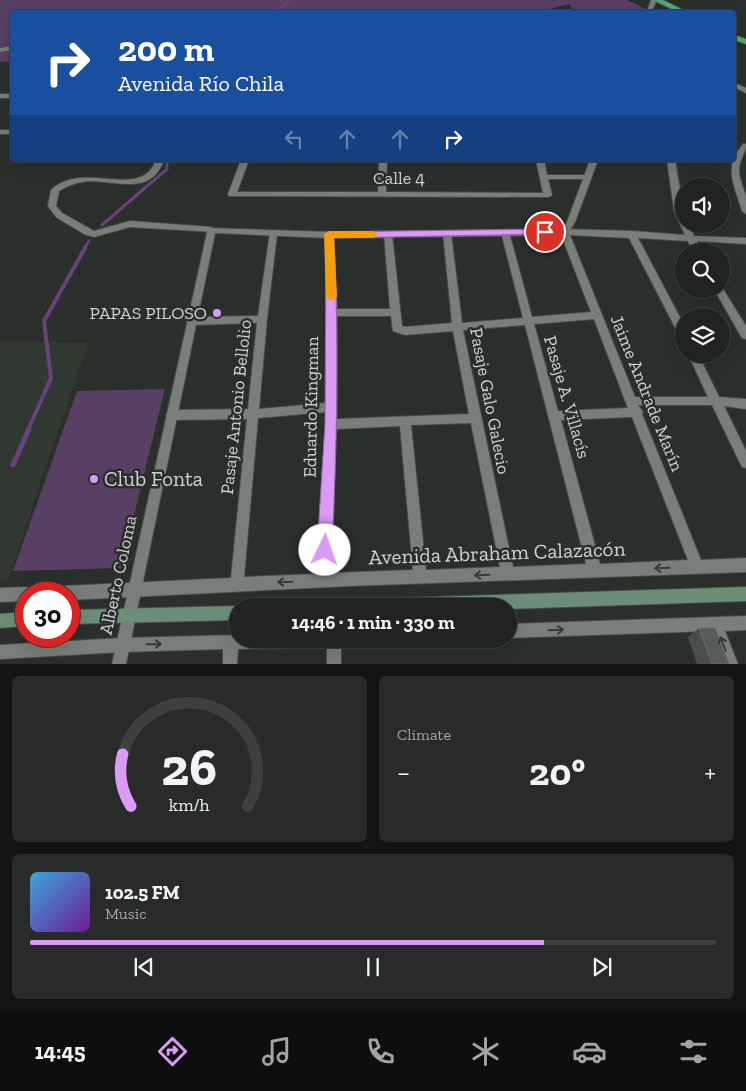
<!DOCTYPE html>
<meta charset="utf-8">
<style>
:root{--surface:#202321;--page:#282b2a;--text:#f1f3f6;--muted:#a2a4a5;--line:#3d403f;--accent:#db9af6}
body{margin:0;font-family:"Zilla Slab",serif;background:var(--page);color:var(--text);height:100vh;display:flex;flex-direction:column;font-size:19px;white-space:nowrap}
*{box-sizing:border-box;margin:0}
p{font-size:16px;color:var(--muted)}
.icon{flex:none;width:28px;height:28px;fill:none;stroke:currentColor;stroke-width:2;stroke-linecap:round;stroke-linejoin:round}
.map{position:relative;height:664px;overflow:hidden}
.sheet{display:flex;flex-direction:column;gap:12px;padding:12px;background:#121312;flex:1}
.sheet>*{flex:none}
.banner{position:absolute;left:10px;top:10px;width:726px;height:152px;border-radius:5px;box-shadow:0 5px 20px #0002,0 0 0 1px var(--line);background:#1a4fa0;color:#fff;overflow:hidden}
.buttons{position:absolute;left:675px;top:178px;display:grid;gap:10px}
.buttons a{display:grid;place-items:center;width:55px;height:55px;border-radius:50%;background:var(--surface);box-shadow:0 5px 20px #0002,0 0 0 1px var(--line);font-size:25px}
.speed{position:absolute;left:15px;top:582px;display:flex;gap:10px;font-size:25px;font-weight:700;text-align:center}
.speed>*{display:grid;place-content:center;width:65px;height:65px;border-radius:50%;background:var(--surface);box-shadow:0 5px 20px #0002,0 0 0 1px var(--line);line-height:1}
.speed .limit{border:8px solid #d22;background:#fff;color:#111}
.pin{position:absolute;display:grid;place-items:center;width:42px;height:42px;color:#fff;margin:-21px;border:2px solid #fff;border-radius:50%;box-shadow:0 1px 5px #0007}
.me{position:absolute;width:55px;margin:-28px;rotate:3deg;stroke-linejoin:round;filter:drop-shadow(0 0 4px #0008)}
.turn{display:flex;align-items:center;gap:18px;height:105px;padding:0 25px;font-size:22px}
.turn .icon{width:65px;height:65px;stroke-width:2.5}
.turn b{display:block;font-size:35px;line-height:42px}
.lanes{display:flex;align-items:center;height:48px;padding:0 25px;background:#0003;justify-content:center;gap:25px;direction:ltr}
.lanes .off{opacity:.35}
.big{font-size:38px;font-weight:800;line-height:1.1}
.sheet .widget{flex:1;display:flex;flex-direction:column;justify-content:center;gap:8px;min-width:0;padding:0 18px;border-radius:8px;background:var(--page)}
.sheet .dial{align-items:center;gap:0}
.dial svg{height:130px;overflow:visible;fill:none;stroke:var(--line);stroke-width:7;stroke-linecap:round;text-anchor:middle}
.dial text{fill:var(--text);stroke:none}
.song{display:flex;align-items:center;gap:15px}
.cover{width:60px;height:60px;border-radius:8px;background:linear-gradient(135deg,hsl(200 70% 55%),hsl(280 70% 35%))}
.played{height:5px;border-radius:2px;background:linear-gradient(90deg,var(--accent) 75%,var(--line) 75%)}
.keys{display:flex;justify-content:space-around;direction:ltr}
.heat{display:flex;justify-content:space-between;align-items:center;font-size:28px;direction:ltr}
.sheet .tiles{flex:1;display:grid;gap:12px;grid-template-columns:1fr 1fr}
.widget:last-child{grid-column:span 2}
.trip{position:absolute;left:229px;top:598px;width:288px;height:50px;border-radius:25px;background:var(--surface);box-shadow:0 5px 20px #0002,0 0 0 1px var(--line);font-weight:800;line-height:50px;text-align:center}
.tab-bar{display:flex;height:80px;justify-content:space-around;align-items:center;background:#0d0e0d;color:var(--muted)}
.tab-bar .icon{width:35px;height:35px}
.tab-bar .active{color:var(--accent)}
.tab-bar b{font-size:22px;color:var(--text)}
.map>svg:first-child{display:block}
.built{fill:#2f3932}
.green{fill:#593f64}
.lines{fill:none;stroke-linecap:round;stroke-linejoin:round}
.stream-far3{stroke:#6c407d;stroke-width:2.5}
.stream-far2{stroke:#6c407d;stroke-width:3}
.stream-far1{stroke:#6c407d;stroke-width:4}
.stream{stroke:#6c407d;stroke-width:5}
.minor-casing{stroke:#484c49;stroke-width:2}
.tertiary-casing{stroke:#484c49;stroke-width:2}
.secondary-casing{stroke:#484c49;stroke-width:2}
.trunk-casing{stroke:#484c49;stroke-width:2}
.minor{fill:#797e7a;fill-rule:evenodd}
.tertiary{fill:#797e7a;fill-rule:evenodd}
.secondary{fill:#6c8e77;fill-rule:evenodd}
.trunk{fill:#56a973;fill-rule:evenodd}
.wall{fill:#494e4a}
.building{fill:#585c59;stroke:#6a6f6c}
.oneway{stroke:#373b38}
.route{fill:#db9af6;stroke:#8e64a0}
.slow{fill:#f59e0b}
.poi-dot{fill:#db9af6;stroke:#2b2f2c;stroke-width:2}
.labels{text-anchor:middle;stroke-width:5;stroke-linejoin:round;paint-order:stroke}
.street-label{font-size:18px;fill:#d0d3d1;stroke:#2b2f2c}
.poi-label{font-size:18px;fill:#d0d3d1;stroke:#2b2f2c;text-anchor:end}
.near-poi-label{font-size:21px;fill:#d0d3d1;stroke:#2b2f2c;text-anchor:start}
.near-street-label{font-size:21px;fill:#d0d3d1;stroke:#2b2f2c}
</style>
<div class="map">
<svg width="746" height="664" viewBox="0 0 746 664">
<rect width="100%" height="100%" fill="#2b2f2c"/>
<!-- built -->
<path class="built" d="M0,341L88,343L8,580L0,581Z"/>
<!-- green -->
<path class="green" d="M0,0H627L646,9L644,12H573L570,4L537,12H12V61L0,62Z
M165,389L121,568L13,571L77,391Z"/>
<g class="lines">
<!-- stream-far3 -->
<path class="stream-far3" d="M244,12L280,9L289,0"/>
<!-- stream-far2 -->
<path class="stream-far2" d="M102,225L167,169V160
M84,249L89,241"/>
<!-- stream-far1 -->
<path class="stream-far1" d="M28,430L51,378L44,321L85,248"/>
<!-- stream -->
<path class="stream" d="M13,465L29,429"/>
<!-- minor casing -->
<g class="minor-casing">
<path id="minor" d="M12,46V50L0,52V48Z
M734,83L746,88V93L734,87Z
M0,94H12V98H0Z
M0,130H12V134H0Z
M743,144H746C746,153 739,160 739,170C739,180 744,188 746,197C746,202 746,208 746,214L742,211C734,184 723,168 743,144Z
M156,160H164C151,196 117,181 89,181C78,182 68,185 59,191L56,206L62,213L94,231L130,221L211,227L215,230L214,232L130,227L94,237L84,234L56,217L48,206L51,190C83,159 141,202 156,160Z
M241,160H249L237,192H378L379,160H387L386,192L543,193L536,160H544L547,175H587L591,177L587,179H548L552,195L548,197L229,196L228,194Z
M667,160H675L684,213V224H689L694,236L746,238V244L697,241L701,251H693L688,241L638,238L684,325V339L679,335L629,238L570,235L635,397H708L688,354H698L719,397L746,399V409L724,406L746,451V468L742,467L712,405H638L643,412L642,414L701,560L746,558V572L350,586L69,600V594H34L36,589L41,587L231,578L247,419L172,420L168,418L166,415L168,412L172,410L248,409L257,323L191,325L186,321L191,317L258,316L270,232L273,231L277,234L267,319L259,409L326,403L327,313L325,235L326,233L329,232L333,235L337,309H390L384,234L388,231L392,234L402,326L405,327L452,323L443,233L447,230L451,233L462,323L523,318L501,232L505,229L509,232L532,317L591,312L560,232L564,229L631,231L685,235L674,210ZM337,316H391L393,331L405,335L453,331L469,414L337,419ZM594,319L628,408L558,411L534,324ZM525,325L586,564L513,567L463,330ZM326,412L318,574L244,577L258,418ZM632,417L688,560L600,564L561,420ZM471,423L500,567L426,570L411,425ZM400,426L413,570L331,573L336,429Z
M721,286L746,326V339L742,338L714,289H721Z
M26,587L31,589L33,594H26V601L0,602V588Z
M746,616V630L725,631L738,664H723L711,631L508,638V624Z
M238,635V639H352L350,644L341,646V664H327V647L238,649L237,664H223V649L122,652L0,659V645L122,638Z"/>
</g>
<!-- tertiary casing -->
<g class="tertiary-casing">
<path id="tertiary" d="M651,0H657L651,12H647Z
M590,160H598L575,222L567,234L564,235L329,238L215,233L126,664H112L208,228L329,232L562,229L567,222Z"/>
</g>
<!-- secondary casing -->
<g class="secondary-casing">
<path id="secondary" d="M746,587V601L508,609V606H363L365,601L370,599Z
M238,606V620L69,624V610Z
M26,612V626L0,628V614Z"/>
</g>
<!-- trunk casing -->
<g class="trunk-casing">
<path id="trunk" d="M653,0H663L687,12H678Z
M734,35L746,39V44L734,40Z"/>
</g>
<!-- minor -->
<use href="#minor" class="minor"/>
<!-- tertiary -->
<use href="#tertiary" class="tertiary"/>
<!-- secondary -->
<use href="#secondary" class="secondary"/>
<!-- trunk -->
<use href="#trunk" class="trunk"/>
</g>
<!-- wall -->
<path class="wall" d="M699,628L729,664H697L688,637Z"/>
<!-- building -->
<path class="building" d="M699,628H715L729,664H712Z"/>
<!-- one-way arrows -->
<defs><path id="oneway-shaft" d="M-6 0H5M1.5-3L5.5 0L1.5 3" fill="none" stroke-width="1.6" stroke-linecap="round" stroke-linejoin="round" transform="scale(1.25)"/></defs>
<g class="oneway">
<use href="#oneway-shaft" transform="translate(662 568) rotate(178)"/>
<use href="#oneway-shaft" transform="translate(482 575) rotate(178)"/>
<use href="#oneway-shaft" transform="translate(285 582) rotate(178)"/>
<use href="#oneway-shaft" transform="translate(556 630) rotate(-2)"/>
<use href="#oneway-shaft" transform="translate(154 644) rotate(-1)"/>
<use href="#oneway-shaft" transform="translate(723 644) rotate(-111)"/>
</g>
<!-- route -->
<path class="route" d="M545,229L550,232L548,234L334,238C339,342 337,446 332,550L330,555L325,557L319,555L317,550L325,424L326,232Z"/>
<!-- slow -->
<path class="slow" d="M329,231H373L378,234L373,238H334L337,297L331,301L326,297L324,234Z"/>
<!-- markers -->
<g class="poi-dot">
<circle cx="217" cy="313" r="5"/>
<circle cx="94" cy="479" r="5"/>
</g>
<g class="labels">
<!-- street labels -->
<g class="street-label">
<text x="399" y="184">Calle 4</text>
<text transform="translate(647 393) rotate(68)" y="6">Jaime Andrade Marín</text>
<text transform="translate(567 397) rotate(74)" y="6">Pasaje A. Villacís</text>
<text transform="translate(490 401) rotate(79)" y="6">Pasaje Galo Galecio</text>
<text transform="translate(236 407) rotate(-84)" y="6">Pasaje Antonio Bellolio</text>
<text transform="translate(311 407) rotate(-89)" y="6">Eduardo Kingman</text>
<text transform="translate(118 575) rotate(-78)" y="6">Alberto Coloma</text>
</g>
<!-- poi labels -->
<g class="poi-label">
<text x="207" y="319">PAPAS PILOSO</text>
</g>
<!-- near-poi labels -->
<g class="near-poi-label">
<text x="104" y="486">Club Fonta</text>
</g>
<!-- near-street labels -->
<g class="near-street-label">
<text transform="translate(497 553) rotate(-2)" y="7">Avenida Abraham Calazacón</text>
</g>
</g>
</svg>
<div class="buttons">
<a><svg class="icon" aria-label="sound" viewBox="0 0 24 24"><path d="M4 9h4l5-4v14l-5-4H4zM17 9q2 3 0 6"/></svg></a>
<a><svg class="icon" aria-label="search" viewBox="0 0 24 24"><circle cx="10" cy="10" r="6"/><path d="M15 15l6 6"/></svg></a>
<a><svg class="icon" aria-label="layers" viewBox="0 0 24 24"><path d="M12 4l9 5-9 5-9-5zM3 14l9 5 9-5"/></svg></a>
</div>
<div class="speed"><div class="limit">30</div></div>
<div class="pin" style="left:545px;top:232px;background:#d93025"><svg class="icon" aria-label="arrive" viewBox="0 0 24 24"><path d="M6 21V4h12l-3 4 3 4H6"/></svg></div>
<svg class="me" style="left:325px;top:550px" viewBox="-20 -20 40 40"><circle r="19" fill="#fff"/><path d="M0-13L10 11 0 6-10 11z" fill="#db9af6"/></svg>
<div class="trip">14:46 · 1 min · 330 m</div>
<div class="banner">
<div class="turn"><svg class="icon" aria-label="right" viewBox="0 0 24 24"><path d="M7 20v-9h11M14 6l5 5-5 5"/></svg><div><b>200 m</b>Avenida Río Chila</div></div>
<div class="lanes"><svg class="icon off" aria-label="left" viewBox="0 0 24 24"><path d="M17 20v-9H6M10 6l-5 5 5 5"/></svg><svg class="icon off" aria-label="ahead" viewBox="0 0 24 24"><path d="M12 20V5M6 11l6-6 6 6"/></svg><svg class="icon off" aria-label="ahead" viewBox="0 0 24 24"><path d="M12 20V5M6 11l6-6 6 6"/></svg><svg class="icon" aria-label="right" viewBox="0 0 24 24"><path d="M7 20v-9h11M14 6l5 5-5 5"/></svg></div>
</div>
</div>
<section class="sheet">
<div class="tiles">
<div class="widget dial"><svg viewBox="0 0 100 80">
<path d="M14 69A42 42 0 1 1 86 69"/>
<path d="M14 69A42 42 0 0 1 9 37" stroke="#db9af6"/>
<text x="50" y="56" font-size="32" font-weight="700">26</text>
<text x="50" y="72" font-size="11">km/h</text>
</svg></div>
<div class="widget"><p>Climate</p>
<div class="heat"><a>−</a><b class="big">20°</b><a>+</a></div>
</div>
<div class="widget">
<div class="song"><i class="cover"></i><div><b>102.5 FM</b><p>Music</p></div></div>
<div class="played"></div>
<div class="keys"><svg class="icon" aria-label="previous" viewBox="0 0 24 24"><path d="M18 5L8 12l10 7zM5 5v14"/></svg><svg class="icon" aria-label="pause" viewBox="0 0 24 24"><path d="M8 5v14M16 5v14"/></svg><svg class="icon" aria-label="next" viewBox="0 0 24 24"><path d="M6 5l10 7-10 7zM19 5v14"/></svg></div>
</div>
</div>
</section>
<nav class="tab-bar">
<b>14:45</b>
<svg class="icon active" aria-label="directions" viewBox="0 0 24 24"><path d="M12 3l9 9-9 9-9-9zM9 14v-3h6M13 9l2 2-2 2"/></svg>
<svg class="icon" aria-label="music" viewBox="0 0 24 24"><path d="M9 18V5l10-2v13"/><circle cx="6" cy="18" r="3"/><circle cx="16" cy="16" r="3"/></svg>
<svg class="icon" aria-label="phone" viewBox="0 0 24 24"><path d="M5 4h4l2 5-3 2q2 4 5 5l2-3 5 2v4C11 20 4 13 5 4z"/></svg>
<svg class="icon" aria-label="climate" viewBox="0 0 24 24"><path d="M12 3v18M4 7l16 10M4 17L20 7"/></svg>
<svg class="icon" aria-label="car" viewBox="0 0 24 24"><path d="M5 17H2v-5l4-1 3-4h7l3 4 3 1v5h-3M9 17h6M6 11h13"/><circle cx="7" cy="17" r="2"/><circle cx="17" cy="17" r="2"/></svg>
<svg class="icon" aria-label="filters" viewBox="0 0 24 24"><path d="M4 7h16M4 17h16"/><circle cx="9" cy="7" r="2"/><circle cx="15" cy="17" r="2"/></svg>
</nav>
